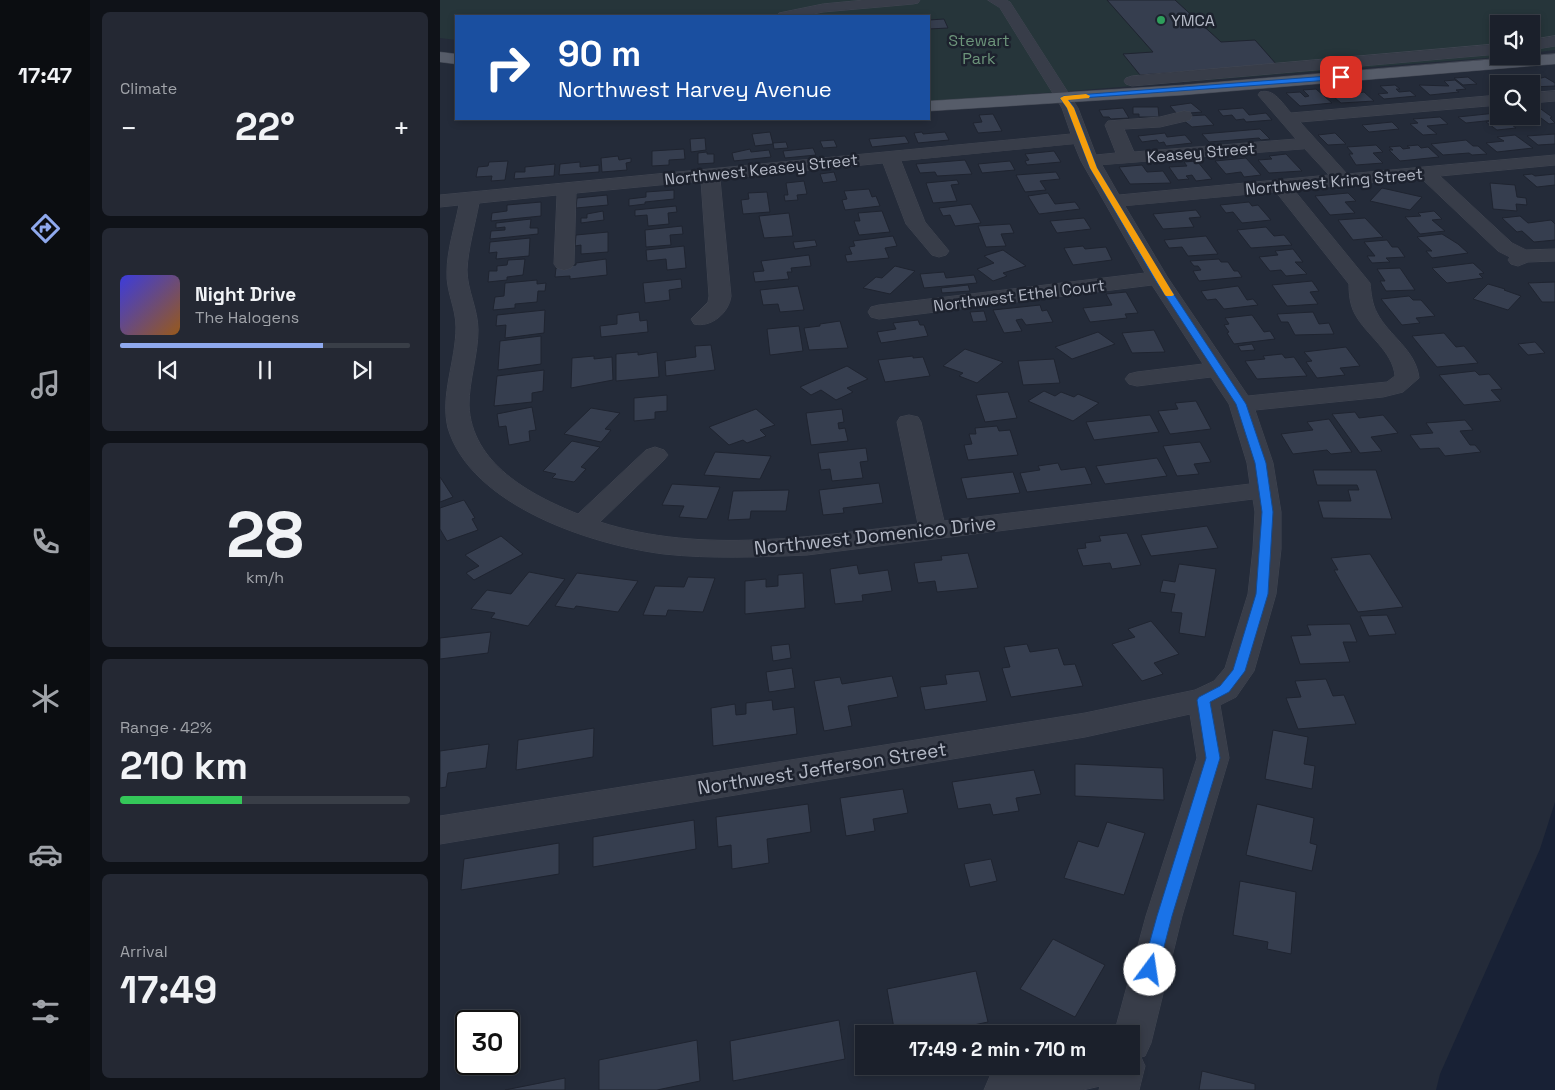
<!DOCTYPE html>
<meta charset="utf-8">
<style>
:root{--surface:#1b202b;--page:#242833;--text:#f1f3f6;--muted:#a0a3a9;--line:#393e47;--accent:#8fa9ee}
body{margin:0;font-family:"Space Grotesk",sans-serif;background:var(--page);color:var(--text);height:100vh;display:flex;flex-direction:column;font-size:19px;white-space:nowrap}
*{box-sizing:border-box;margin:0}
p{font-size:16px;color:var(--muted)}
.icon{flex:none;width:28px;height:28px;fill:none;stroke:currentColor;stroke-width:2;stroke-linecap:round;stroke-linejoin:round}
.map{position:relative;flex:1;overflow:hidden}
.details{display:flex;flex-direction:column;gap:12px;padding:12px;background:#0f1218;width:350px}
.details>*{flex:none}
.top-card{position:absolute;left:15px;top:15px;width:475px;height:105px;border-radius:0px;box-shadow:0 2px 8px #0003,0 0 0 1px var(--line);background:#1a4fa0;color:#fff;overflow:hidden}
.buttons{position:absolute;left:1050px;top:15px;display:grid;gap:10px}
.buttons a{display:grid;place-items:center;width:50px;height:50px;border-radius:0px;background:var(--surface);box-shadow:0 2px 8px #0003,0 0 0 1px var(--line);font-size:25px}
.speed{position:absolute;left:15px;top:1010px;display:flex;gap:10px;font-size:25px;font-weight:700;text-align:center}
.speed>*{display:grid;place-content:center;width:65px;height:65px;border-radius:50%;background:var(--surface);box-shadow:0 2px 8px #0003,0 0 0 1px var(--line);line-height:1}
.speed .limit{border:2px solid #111;border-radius:8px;background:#fff;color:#111}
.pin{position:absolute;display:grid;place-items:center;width:42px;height:42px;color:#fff;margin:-21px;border-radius:10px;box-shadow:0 2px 8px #0006}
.me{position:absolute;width:55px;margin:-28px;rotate:14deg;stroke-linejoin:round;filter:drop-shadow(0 0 4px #0008)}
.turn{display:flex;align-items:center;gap:18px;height:105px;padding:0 20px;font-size:22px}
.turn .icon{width:65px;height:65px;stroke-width:2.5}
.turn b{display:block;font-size:35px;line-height:42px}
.big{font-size:38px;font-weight:700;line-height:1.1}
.details .widget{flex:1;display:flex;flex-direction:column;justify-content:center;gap:8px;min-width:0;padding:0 18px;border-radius:8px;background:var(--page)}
.details .dial{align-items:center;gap:0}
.dial b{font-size:65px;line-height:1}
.song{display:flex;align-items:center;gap:15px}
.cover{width:60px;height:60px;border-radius:8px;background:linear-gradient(135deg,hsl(240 70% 55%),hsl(30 70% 35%))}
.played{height:5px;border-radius:2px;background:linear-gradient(90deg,var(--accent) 70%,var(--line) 70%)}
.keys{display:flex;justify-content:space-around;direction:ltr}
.heat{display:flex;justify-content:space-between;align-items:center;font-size:28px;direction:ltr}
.charge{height:8px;border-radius:4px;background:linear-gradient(90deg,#34c759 42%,var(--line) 0)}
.trip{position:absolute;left:415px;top:1025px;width:285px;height:50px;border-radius:0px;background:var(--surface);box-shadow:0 2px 8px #0003,0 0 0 1px var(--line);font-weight:700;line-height:50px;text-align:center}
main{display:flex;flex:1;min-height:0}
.menu{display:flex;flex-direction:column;width:90px;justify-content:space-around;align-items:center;background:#0b0d11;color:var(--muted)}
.menu .icon{width:35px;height:35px}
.menu .active{color:var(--accent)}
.menu b{font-size:22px;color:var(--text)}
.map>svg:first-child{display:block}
.green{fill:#26353a}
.water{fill:#182135}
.building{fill:#363e4f;stroke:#1f2430}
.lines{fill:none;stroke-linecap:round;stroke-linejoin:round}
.minor-casing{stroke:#414652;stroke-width:1}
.major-casing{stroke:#414652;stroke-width:1}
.minor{fill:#383d49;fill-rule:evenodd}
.major{fill:#565c69;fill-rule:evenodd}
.route{fill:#1a73e8;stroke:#114b97}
.slow{fill:#f59e0b}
.leisure-dot{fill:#2e9e5b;stroke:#1d222e;stroke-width:2}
.labels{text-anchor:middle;stroke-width:5;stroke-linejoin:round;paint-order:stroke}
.far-poi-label{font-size:16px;fill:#b3b8c5;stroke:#1d222e;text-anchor:start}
.far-park-label{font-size:16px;fill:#6c947a;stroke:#1d222e}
.far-street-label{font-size:16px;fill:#b3b8c5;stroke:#1d222e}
.street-label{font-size:19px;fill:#b3b8c5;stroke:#1d222e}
</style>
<main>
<nav class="menu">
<b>17:47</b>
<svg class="icon active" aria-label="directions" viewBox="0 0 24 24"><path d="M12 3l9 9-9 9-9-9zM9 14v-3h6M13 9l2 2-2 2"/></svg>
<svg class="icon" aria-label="music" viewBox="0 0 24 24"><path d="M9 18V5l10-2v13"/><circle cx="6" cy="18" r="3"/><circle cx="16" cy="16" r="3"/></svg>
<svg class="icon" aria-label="phone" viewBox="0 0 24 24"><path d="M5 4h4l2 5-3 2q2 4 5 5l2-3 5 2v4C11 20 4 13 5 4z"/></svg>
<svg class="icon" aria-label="climate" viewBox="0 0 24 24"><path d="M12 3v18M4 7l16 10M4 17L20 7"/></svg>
<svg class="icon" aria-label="car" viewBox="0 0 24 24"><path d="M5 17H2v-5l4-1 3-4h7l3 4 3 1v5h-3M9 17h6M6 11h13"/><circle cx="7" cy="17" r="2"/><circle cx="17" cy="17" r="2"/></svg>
<svg class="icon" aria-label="filters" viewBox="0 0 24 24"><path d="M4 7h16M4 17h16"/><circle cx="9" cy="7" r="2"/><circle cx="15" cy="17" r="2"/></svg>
</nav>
<section class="details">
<div class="widget"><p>Climate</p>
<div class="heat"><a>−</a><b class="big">22°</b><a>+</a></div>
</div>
<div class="widget">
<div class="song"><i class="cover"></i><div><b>Night Drive</b><p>The Halogens</p></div></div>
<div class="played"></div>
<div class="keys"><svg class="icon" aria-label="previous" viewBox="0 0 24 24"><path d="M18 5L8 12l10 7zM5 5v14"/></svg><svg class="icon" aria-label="pause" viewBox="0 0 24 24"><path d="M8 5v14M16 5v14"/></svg><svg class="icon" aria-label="next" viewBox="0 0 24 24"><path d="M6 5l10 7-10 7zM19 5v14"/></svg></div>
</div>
<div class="widget dial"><b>28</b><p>km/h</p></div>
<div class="widget"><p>Range · 42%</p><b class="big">210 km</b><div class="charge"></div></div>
<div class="widget"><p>Arrival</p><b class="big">17:49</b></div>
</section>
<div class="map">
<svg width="1115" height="1090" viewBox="0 0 1115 1090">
<rect width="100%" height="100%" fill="#242b39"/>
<!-- green -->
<path class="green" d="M0,0H1115V50L1091,53V24H1059V56H1072L489,102V16H16V40L0,38Z"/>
<!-- water -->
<path class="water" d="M1115,802V1090H996L1000,1074L1100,849Z"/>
<!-- building -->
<path class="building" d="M667,0H735L781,42L815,40L837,65L700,75L683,54L713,52Z
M504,19L508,28L489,29V20Z
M1077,76L1081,79L1090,78L1094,80L1105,77L1115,83V86L1092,87L1091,84L1084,81L1074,82L1067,77Z
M1028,77L1037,84L1023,85L1014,78Z
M1015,80L1026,89L1016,90L1019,92L990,95L979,85L1009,86L1004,81Z
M955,85L960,89H956L959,92L970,91L976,96L944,99L938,94L948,93L940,86Z
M876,89L892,103L860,106L846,93L860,92L865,97L869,96L863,90Z
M924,92L934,101L901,103L895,98Z
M751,103L762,112L737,114L730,106Z
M693,107H718L719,117H699V114H693Z
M1098,107L1112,117L1110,118L1115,123L1109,124L1101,118L1096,119L1091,116V108Z
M683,108L689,118L671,119L669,117H663L659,110Z
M803,108L809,115L826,113L832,120L806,122L804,119L796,120L792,115L783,116L778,110Z
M1056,113L1064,119L1026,123L1018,117Z
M553,114L562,131L538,133L533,123L542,122L539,115Z
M765,115L774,125L752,127L743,120L747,116Z
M1000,117L1008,124L987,126L997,134L983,135L970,124L978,123L973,119Z
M1054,121L1057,123L1068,122L1076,128L1057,130L1046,122Z
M952,122L959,129L929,132L922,125Z
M820,129L830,139L821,140L819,138L769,142L762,134Z
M330,132L333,144L315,146L312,134Z
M482,132L483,134L505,132L509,140L478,143L474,133Z
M725,133L727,137L745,135L752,143L726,146L724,142L719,143L717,140L702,142L698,136Z
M895,133L906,144L888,145L878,135Z
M1115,134V144L1098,145L1087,136Z
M1075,135L1093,148L1057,152L1046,143L1064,141L1057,137Z
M465,136L469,143L432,147L429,139Z
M265,138L266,150L251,152L250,139Z
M394,140L397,147L383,148L380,141Z
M1026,140L1033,146H1038L1047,154L1032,155L1029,153L1003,155L991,144Z
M346,142L348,148L334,149L333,143Z
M936,145L943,152L933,153L943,163L916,165L909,154H913L907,147Z
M978,145L981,148L988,147L999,157L960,161L949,150H953L949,147L960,146L963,149L970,148L967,146Z
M373,148L376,155L345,158L343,151Z
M244,149L245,159L229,160V165L212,166V151Z
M310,149L311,152L329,150L331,157L294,161L292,153Z
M614,151L621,162L587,165L585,161L589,160L585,154Z
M267,152V154H274V163L258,164V153Z
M846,154L862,171L829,173L818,160L832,159L829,156Z
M178,156L179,160L191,158V162L186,163L187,170L162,172L161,158Z
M806,158L821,175L804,177L801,172L786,174L775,161Z
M525,160L532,174L497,176L495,172L480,173L476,164Z
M68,161L65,180L51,181L52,176L36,177L38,167L48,166L49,162Z
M570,161L575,170L542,173L538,164Z
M757,161L772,179L756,181L752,175L746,176L749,179L738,180L729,167L747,166L744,162Z
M140,162V167L159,165V172L119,175L120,164Z
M115,164L114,176L74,179L75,172H85V167Z
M702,165L707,172L723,171L731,183L690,184L679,167Z
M394,172L397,181L383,183L380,174Z
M616,172L620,179L600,181L606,190L585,192L576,175Z
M1092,174L1095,176L1115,174V185L1097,187L1083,175Z
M517,180L519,184L511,185L517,201L493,203L486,183Z
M364,181L367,194L357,195L358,200L345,201L344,195H348L346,183Z
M1050,183L1075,185L1077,197L1086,198L1087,205L1076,204L1077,211L1053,209Z
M942,188L982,197L970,210L930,201Z
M429,189L432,197L436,196L440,206L405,210L402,200L407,199L404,191Z
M234,190V199L205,202V204L189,206V199L206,197V192Z
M327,192L330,212L303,214L301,200L309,199L308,193Z
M608,193L615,204L635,202L640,209L599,214L588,196Z
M908,193L916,201L905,202L915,213L890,215L875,196Z
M167,195L168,205L136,208L137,198Z
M101,202V216L51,221L52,213L67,211V205Z
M809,202L812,206L818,205L831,220L802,223L793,212L786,213L780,205Z
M531,204L541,223L515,226L510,215L503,216L499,208Z
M236,206L237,212L228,213L229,224L208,226L207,215L195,216V210Z
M756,210L761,217L749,218L754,227L723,229L713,214Z
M163,211L164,220L141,223V218H147V214Z
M442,211L450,232L419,235L414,221H420L418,213Z
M994,211L1002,219L992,220L1005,231L980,234L965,217L981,216L978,213Z
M349,213L353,236L324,238L319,216Z
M1080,216L1088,223L1111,220L1115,224V240L1094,242L1082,231L1077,232L1062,218Z
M644,218L651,229L617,233L610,221Z
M925,218L943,237L913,240L898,220Z
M91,219L90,228H98V234L50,239L51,231L65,230V227L56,228V223Z
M570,224L574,233L561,234L566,246L546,247L538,226Z
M242,226L243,234L230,235L231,245L206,247L205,230Z
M826,227L834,236L844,235L852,245L811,248L797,230Z
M168,232V252L141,254V245L135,246L136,235Z
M1002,234L1018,244L1028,253L992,258L986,251H992L977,237Z
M453,236L457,246L445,248L449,258L407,262L405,255L412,254L409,247L415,246L413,241Z
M766,236L778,254L748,256L742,247L729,248L724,240Z
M90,238L89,256L56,259L57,252L49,253L50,242Z
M375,240L377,246L355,249L353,242Z
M947,240L952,247H958L965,257L946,258L950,262L932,263L927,256H935L924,242Z
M244,246L246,268L227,270L226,259L207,261L206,250Z
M643,246L645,249L666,247L672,260L633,265L624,248Z
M853,249L863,262H855L867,274L846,276L841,270L830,271L819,257L838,255L835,251Z
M563,250L586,266L563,273L567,276L553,281L537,269L554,263L544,256Z
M369,255L371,266L351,268L352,272H347L349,279L315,282L313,272L324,271L321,261Z
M85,259L83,275L67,277V280L48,282L49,271H57V266L67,265L68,260Z
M166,259L167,275L130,279V276L115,277L116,268L136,265V263Z
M779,259L781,262H788L794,271H798L802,277L759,281L753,271L761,270L758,266H754L750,261Z
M1033,263L1044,273L1039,274L1043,278L1007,283L992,268Z
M455,266L475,271L450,294L423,288L436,277L442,278Z
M960,268L975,290L946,291L940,281H945L937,269Z
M504,272L506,278L534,275L537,283L484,288L480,274Z
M241,279L242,288L229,290L230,300L205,303L203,283Z
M97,280V284L106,283L105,291H98L97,302L75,304V308L53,310L55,297L64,296L65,283Z
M872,281L879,291L870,292L878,304L847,306L832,285Z
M1115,282V302H1102L1088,283Z
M1048,284L1065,289L1064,290L1081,296L1068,310L1033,299Z
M528,285L530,291L502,293L501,288Z
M358,286L364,310L340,312L338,304L323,305L320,290Z
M798,286L807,300L813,299L818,305L784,309L776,299L767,300L761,291Z
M686,292L698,313L685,314L687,318L650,322L643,308L672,305L666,294Z
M969,296L973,300H981L995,316L976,318L980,323L962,325L941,299Z
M600,305L602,311L607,310L613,322L586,325L582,319L576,320L582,331L564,333L553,310Z
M105,310L104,333L65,338L66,325L56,326L57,315Z
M544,311L547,321L533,322L530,312Z
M199,312L200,321L207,320L208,332L161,337L160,326L177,324V315Z
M873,312L879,324L889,323L894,334L855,335L848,322H841L837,314Z
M812,315L824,332L830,331L835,339L794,344L787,333L789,332L784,325L789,324L785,318Z
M478,320L480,325H484L488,336L441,343L437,332L456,329L453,323Z
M400,321L408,348L369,350L364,328L380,326V324Z
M359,326L363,351L330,355L327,329Z
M714,330L725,352L692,353L682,333Z
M658,332L675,344L632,359L615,347Z
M1004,333L1016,347L1024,346L1038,363L997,367L972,336Z
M101,336V364L58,370L60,341Z
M1095,342L1105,353L1088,355L1078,344Z
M812,344L815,350L801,351L798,346Z
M271,345L275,370L226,376L225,361L256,357L255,346Z
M906,347L920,366L900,368L905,375L877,378L866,362L872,361L864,352Z
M525,349L563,362L537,383L519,376L523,373L503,366Z
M198,352V355L217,352L219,377L176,381V354Z
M842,354L845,358L854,357L867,376L817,379L805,361L825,359L823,356Z
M154,356V359L172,357L173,380L131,388L132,358Z
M473,356V358L483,357L490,376L445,382L438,360Z
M614,359L620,383L583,385L578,361Z
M407,366L428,379L407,388L413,392L396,400L381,390L371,395L360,387Z
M104,370L103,391L92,393V402L54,406L57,376Z
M1035,371L1039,375L1049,374L1062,389L1051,390L1061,401L1024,405L999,375Z
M604,391L615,396L621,392L634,397L638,394L659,403L633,421L588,401Z
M568,392L577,418L545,422L536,395Z
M227,395V411L215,412V419L194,421V398Z
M756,401L771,429L730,434L718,411L738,409L735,403Z
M92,407L96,430L89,431L90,441L69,445L66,426L59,427L57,414Z
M151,408L180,413L165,429L171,430L161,442L124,434Z
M316,409L335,425L320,430L326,436L307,443L303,440L289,445L269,427Z
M402,409L404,422L398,423L399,429L405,428L408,441L371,445L366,413Z
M915,412L919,418L943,415L958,433L931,437L942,451L920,453L892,414Z
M710,415L719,432L654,440L646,422Z
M889,419L912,452L891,454L887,450L853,454L841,434L873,430L867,422Z
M1025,420L1033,430L1020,431L1030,445H1035L1041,452L1005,456L999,448L980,449L970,435L993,433L986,423Z
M557,426L559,431L570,430L578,455L528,460L524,445L532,444L529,434H536L535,428Z
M132,441L160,447L141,467L146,469L134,482L112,478L116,474L103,471Z
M760,442L771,462L754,464L759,474L737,476L723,446Z
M426,448L428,461L420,462L423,478L392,481L390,469L381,470L378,453Z
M275,452L331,456L320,479L264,475Z
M717,458L727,476L665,484L656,466Z
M618,463L621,470L645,467L652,484L587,492L580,473L600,470L598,466Z
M873,470H936L952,519L883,518L878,501H911L908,490H919L917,485H877Z
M573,472L580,493L527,499L521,478Z
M0,477L13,497L0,502Z
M439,483L443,503L403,508L404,513L383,515L379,490Z
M232,484L280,487L267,519L239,517L244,506L222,505Z
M349,490L346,511H311L310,519L288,520L293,491Z
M24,500L35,518L32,519L38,530L7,541L0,529V508Z
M767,526L778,548L711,556L701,535Z
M687,533L701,565L672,569L670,563L643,566L637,549L646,548L645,543L661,541L659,536Z
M61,536L83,554L34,580L26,573L39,566L25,555Z
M528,553L538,588L497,592L495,581L478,583L474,563L502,560L501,556Z
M930,554L963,607L918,612L894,570H898L891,558Z
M739,564L776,569L765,637L739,633L742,613L731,612L735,594L720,592L723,580L735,582Z
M417,565L419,574L448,570L452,591L422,595L423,601L395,604L390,569Z
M89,572L125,579L88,626L51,618L55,613L31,609L47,590L71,594Z
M137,573L198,581L178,612L136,606L134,609L115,606Z
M363,573L365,608L305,614V581L326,579V587L338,586V575Z
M248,577L275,578L263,612L228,610L226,616L203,615L215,586L244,587Z
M947,615L956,634L929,636L920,616Z
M711,621L739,654L714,663L723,674L702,681L672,644L695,637L688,629Z
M910,624L917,642H903L910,662L860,664L851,636L871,635L867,625Z
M51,632L48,653L0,659V638Z
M349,644L351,658L333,661L331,646Z
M587,644L590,652L618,648L624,665L635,664L643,686L571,697L562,668L570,667L564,647Z
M352,668L355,688L329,692L326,672Z
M539,671L547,701L485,710L480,687L507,684L505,675Z
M452,676L458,697L408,706L412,726L384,731L374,681L400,677L402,684Z
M886,679L893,696L904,695L916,724L858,729L846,698L861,697L855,681Z
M332,700L333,710L354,707L357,734L273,746L271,708L295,704L296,715L306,714V703Z
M154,728L153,757L76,770L78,740Z
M833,730L868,737L864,764L875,766L872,789L825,779Z
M49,744L46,768L8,773L6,787L0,788V751Z
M635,764L723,768L724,800L635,796Z
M594,770L601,794L576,798L579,811L553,815L550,804L518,809L512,782Z
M463,789L468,813L433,819L435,831L406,836L400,798Z
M368,804L371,832L327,839L329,863L292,869L291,845L278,847L276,817Z
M817,804L874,818L870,843L877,845L872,871L806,855Z
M254,820L256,849L153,867V837Z
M667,822L705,833L684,895L624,878L638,841L658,847Z
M119,843V874L21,890L24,859Z
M551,859L557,881L530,887L524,864Z
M800,881L856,892L851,954L827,949L828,942L793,935Z
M613,939L665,965L635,1017L580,989Z
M536,971L548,1022L490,1034H455L447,989Z
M399,1020L405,1059L293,1081L290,1041Z
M257,1040L260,1081L217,1090H159V1060Z
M762,1071L815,1084V1090H759Z
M125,1078V1090H65Z"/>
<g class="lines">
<!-- minor casing -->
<g class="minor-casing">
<path id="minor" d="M425,0H480L478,3L473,4L383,12L364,16H337L339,13L383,4Z
M548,0H566L570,2L638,108L656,155L676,153L665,125L668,121L720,117L744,111L750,112L752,116L750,120L720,127L684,129L694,152L856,139L818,95L820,92C834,88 842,103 851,113L1059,95V105L860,122L907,174L1115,155V165L1000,176L1072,243L1086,250L1115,249V261L1088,262L1078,266L1071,264L1068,260L1070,257L1058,251L981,178L854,190L930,283C931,293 932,304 937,313C949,336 976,350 979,378L963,392L943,397L815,410L833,463L841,512V549L836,594L814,671L796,697L780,705L789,758L742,916L711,1043L705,1056L701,1057L705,1066L699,1090H659L660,1086L643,1090H544L550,1076L584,1066H691V1034H674L706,916L757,758L750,714L645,737L0,844V816L645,713L755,690L774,681L785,668L808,594L813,549L815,512L813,499L367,555C319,557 271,559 224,554C153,545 31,506 8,428C0,395 16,361 16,327C16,308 6,291 7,272C7,250 15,226 19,205L0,207V195L631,134L622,108L560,8ZM634,144L641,161L705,273L439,305L431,307L428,312L431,317L439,319L712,285L763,364L697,372L689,374L685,379L689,384L697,386L771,377L789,404L807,463L810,484L504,521L481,422L478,417L469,415L460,417L457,422L478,524C374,536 262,555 160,522L224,460L228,455L224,450L215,447L206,450L138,514C90,495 31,463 29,405C29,380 38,355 38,330C38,309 27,290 27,270C28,248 35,225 39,203L117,195L114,264L117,268L124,270L131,268L134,264L136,193L261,181L269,296L268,302L251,319L254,324C271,328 289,313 291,296L280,179L443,163L466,224L492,255L499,257L506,255L509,251L485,222L461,161ZM865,149L889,175L679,195L662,165ZM836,192L909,284C909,294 910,305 915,314C926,335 953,351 955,376L947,382L808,396L728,278L685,206Z
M1115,36V46L1091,50V40Z
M1059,44V54L692,86L686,84L684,81L686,78L692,76Z
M1115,91V101L1091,103V93Z"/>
</g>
<!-- major casing -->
<g class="major-casing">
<path id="major" d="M0,52L16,54V64L0,62Z
M1115,54V64L743,95L489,111V101L743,85Z"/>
</g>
<!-- minor -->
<use href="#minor" class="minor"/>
<!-- major -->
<use href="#major" class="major"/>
</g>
<!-- route -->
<path class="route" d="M901,75L904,76V79L628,99L634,108L657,168L723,278L806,404L826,463L833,512L828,594L805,671L789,692L770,702L780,758L732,916L718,970L716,975L710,977L705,975L702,970L717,916L766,758L757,700L759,697L780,686L793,670L816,594L822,512L815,463L796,404L714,278L650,168L627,108L620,98L624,96Z"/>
<!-- slow -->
<path class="slow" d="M646,94L650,96L649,98L628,100L634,108L657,168L734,295L732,296H726L725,295L650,168L627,108L620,98L624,96Z"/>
<!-- markers -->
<circle class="leisure-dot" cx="721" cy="20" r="5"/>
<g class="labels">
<!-- far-poi labels -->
<g class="far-poi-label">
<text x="731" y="26">YMCA</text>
</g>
<!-- far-park labels -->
<g class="far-park-label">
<text x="539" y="46">Stewart<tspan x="539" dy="18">Park</tspan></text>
</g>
<!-- far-street labels -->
<g class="far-street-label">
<text transform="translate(761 152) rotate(-5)" y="6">Keasey Street</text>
<text transform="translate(321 169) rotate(-6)" y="6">Northwest Keasey Street</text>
<text transform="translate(894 181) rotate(-5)" y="6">Northwest Kring Street</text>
<text transform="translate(579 295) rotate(-7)" y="6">Northwest Ethel Court</text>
</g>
<!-- street labels -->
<g class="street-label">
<text transform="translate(435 535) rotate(-6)" y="7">Northwest Domenico Drive</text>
<text transform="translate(382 768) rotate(-9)" y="7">Northwest Jefferson Street</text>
</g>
</g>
</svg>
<div class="buttons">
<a><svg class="icon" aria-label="sound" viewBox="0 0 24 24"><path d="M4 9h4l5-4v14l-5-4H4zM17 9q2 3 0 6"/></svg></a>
<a><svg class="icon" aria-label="search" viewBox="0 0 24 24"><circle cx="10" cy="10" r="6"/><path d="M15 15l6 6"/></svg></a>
</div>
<div class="speed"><div class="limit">30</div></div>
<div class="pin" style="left:901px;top:77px;background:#d93025"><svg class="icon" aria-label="arrive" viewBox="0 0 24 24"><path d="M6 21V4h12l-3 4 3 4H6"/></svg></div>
<svg class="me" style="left:710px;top:970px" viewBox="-20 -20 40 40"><circle r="19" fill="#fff"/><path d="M0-13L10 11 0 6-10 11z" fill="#1a73e8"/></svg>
<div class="trip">17:49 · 2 min · 710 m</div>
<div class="top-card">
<div class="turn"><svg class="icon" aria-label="right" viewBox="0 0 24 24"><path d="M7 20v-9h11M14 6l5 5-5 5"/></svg><div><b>90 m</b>Northwest Harvey Avenue</div></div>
</div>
</div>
</main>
